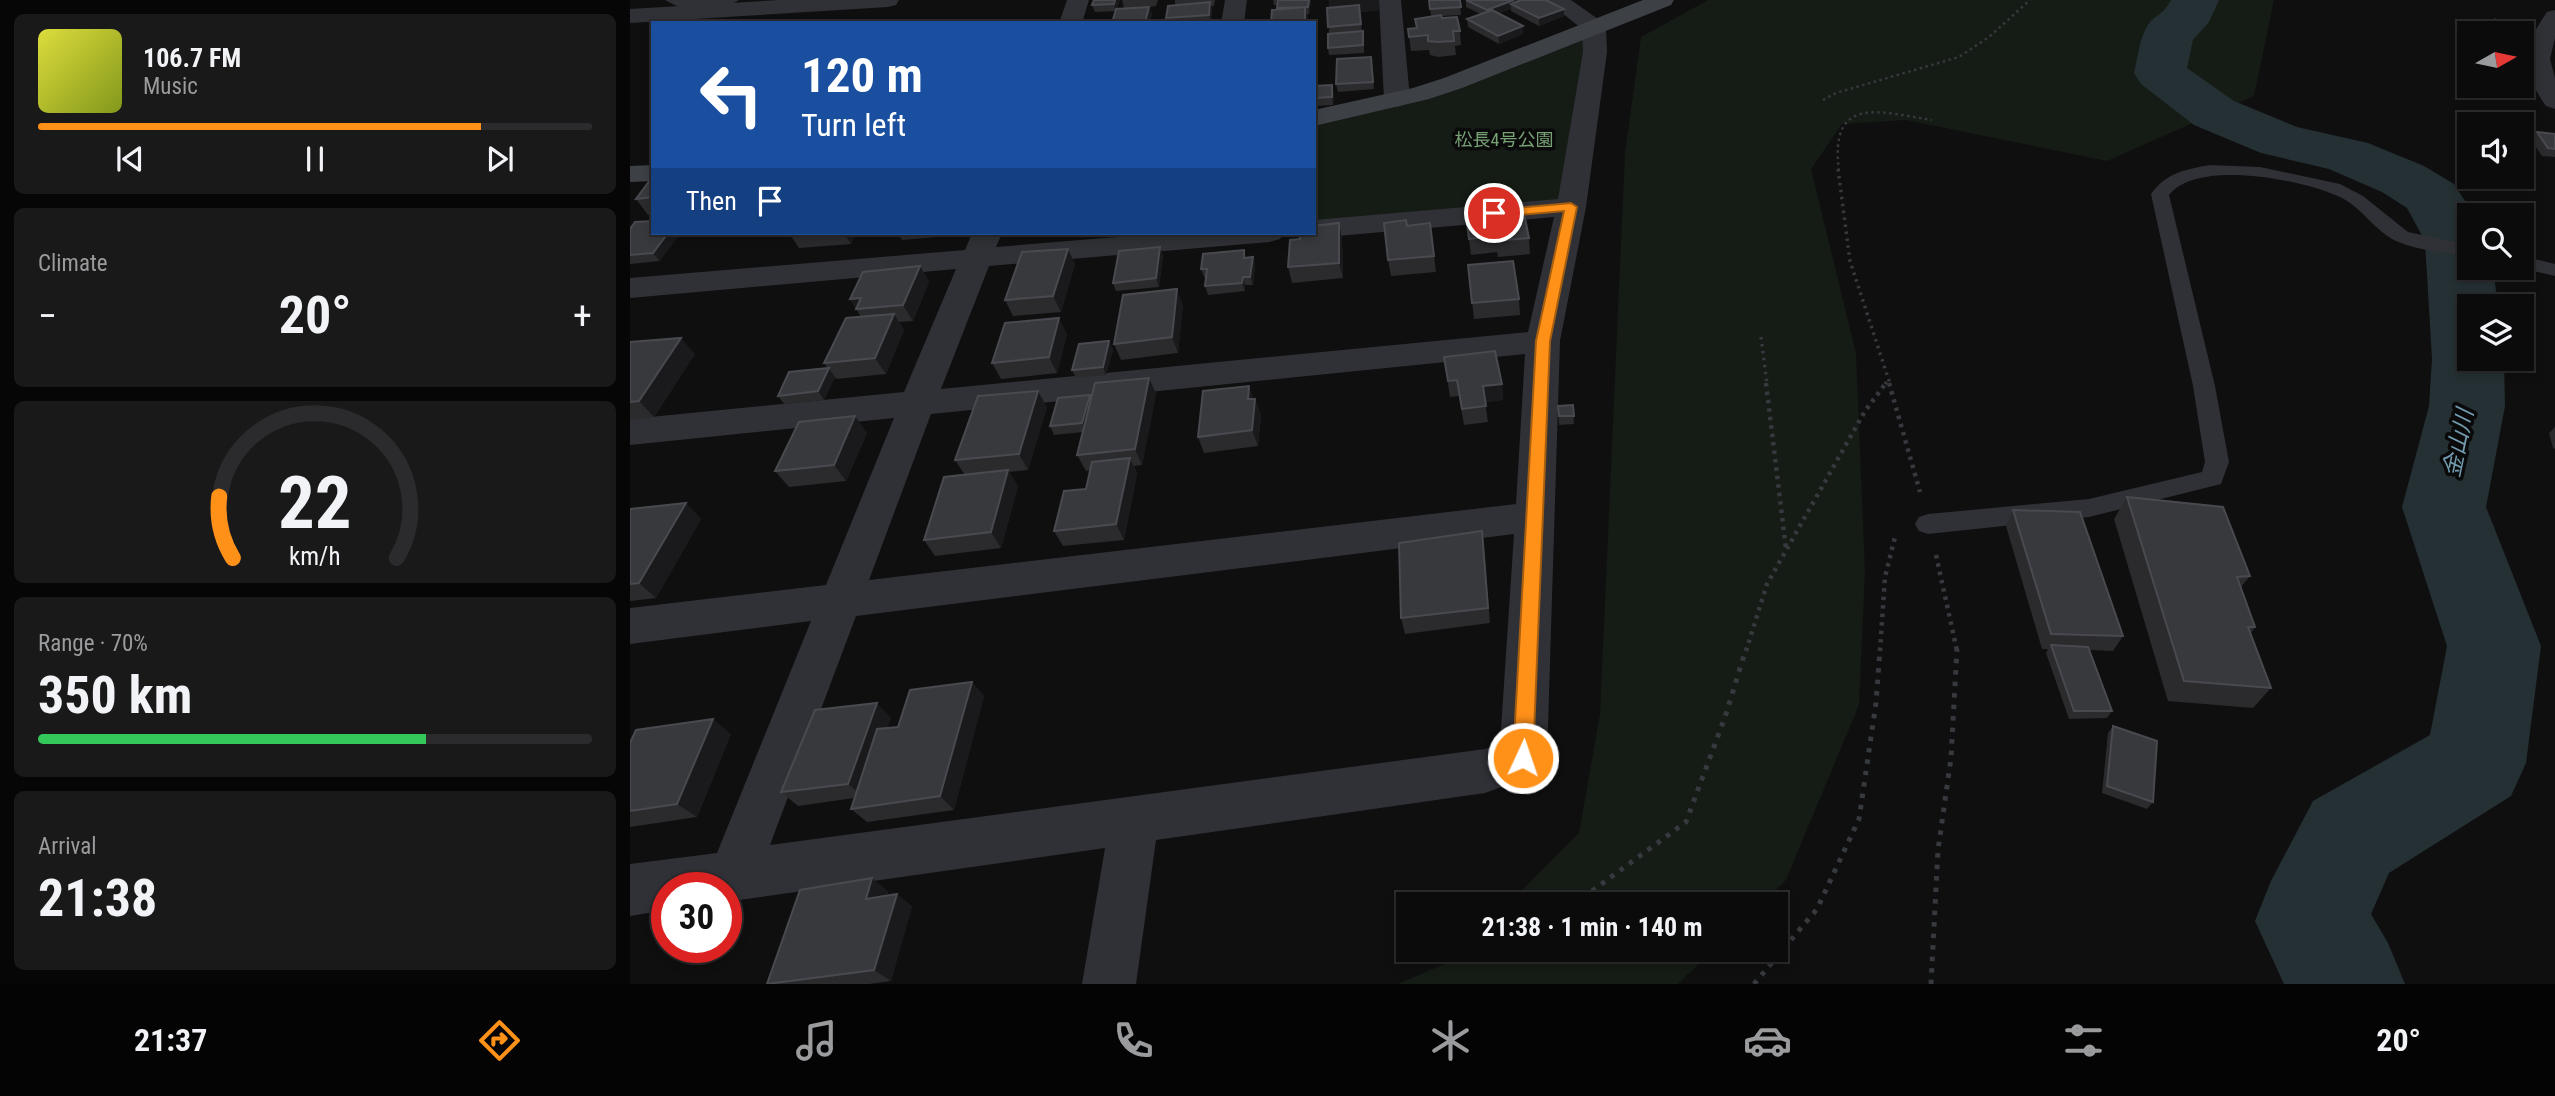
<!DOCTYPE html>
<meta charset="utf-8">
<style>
:root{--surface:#0b0b0c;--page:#19191a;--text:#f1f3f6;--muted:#9a9b9d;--line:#2b2b2d;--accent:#ff9018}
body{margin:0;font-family:"Roboto Condensed","Noto Sans JP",sans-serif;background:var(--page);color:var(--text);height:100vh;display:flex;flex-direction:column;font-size:26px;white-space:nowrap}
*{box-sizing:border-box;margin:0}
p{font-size:23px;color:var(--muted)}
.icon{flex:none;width:38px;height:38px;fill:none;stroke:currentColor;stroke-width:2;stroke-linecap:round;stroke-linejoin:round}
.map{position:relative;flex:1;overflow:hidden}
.panel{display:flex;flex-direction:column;gap:14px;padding:14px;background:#060607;width:630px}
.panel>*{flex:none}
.top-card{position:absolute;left:21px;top:21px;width:665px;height:214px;border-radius:0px;box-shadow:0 4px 10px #0003,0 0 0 2px var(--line);background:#1a4fa0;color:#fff;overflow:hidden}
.needle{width:46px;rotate:81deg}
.buttons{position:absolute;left:1827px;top:21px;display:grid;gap:14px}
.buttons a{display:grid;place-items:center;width:77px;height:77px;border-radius:0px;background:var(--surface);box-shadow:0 4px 10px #0003,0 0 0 2px var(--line);font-size:35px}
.speed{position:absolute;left:21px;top:872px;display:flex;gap:14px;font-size:35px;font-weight:700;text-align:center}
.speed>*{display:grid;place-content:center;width:91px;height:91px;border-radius:50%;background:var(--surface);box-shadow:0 4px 10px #0003,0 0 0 2px var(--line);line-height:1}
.speed .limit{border:10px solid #d22;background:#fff;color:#111}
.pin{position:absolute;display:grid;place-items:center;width:60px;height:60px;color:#fff;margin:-30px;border:4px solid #fff;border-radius:50%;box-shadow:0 2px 7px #0007}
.me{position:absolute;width:77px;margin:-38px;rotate:3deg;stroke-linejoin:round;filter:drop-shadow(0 0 5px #0008)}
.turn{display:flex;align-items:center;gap:24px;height:147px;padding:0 35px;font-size:32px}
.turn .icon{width:91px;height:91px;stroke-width:2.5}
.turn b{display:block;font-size:49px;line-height:60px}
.then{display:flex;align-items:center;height:66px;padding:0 35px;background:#0003;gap:14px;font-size:26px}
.big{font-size:52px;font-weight:700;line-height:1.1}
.panel .card{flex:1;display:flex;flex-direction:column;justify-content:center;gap:10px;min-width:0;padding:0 24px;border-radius:10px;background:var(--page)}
.panel .dial{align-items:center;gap:0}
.dial svg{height:182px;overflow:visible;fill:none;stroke:var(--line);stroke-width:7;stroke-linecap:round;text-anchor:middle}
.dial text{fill:var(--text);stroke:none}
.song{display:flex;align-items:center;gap:21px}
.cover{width:84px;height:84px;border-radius:10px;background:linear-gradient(135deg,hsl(60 70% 55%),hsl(70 70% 35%))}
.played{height:7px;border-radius:4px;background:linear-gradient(90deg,var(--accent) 80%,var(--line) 80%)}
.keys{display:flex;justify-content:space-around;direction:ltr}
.heat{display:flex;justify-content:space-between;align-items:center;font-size:38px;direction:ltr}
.charge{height:10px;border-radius:5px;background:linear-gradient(90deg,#34c759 70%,var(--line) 0)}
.trip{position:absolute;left:766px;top:892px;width:392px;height:70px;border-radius:0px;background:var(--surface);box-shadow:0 4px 10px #0003,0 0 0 2px var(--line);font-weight:700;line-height:70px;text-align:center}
.tab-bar{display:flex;height:112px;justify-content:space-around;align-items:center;background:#040405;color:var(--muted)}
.tab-bar .icon{width:49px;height:49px}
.tab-bar .active{color:var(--accent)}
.tab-bar b{font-size:32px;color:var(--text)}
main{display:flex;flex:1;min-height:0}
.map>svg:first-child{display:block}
.green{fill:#151b15}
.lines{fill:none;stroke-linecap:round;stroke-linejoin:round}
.river{fill:#253034;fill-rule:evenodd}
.path-far3{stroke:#36393d;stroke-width:2.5;stroke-dasharray:2.5 3.5;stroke-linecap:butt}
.path-far2{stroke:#36393d;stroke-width:3.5;stroke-dasharray:2.5 4.5;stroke-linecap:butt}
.path-far1{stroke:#36393d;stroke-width:4.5;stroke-dasharray:3.5 5;stroke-linecap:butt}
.path{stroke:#36393d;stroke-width:5;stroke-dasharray:4.5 7;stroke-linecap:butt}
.lane{fill:#303136;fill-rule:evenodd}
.street{fill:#303136;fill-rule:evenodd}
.secondary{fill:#3d4146;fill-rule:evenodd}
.wall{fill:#2b2b2e}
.shaded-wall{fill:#1a1a1c}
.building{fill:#37393c;stroke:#484a4f;stroke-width:2}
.route{fill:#ff9018;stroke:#a65e10;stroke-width:2}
.labels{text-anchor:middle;stroke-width:7;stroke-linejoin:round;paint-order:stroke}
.far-park-label{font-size:18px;fill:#77a074;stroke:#0a0a0b}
.water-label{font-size:23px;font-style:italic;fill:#729db1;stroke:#0a0a0b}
</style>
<main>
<section class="panel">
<div class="card">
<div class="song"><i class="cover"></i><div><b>106.7 FM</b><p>Music</p></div></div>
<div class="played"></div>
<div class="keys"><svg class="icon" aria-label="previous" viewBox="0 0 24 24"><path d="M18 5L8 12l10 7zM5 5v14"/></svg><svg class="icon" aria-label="pause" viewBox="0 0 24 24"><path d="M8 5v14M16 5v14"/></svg><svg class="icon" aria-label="next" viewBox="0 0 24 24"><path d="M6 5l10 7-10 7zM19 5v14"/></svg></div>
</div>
<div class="card"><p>Climate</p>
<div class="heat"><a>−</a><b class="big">20°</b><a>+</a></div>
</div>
<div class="card dial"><svg viewBox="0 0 100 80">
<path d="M14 69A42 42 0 1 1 86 69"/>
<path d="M14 69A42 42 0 0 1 8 42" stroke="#ff9018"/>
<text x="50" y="56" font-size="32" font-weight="700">22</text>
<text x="50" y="72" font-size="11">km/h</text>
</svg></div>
<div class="card"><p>Range · 70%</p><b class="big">350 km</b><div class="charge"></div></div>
<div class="card"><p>Arrival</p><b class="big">21:38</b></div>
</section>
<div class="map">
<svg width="1925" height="984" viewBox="0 0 1925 984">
<rect width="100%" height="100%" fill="#0f0f10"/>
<!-- green -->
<path class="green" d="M1078,0H1644L1624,96L1477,161L1276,120L1212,124L1181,169L1226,353L1235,572L1229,705L1156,880L1131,905H877L949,833L970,714L995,153L1011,37Z
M957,35L933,202L684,224V123Z
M831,950H1083L1048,984H768L819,962Z"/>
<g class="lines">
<!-- river -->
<path class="river" d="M1541,0H1589L1579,22L1563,40L1557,68L1604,101L1667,127L1738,143L1794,166L1824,184L1844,215H1839V268H1863L1868,306H1839V359H1874L1875,406L1856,507L1911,646L1896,763L1881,796L1759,873L1741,914L1758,943L1775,984H1654L1625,921L1641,881L1683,801L1800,735L1817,646L1772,507L1799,406L1802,359L1795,241L1777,208L1752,192L1699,169L1631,153L1564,125L1511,84L1504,73C1508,58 1510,30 1523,19C1531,13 1536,10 1541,0Z"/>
<!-- path-far3 -->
<path class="path-far3" d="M1193,100L1206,93L1329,57L1359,37L1400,0
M1209,171C1199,94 1250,112 1302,120"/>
<!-- path-far2 -->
<path class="path-far2" d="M1208,169L1220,261L1260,384
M1131,337L1137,384
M1255,384L1258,380"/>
<!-- path-far1 -->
<path class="path-far1" d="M1136,383L1156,549
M1259,383L1290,492
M1306,555L1327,651
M1116,651L1137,584L1235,411L1256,383
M1250,651L1255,577L1265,537"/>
<!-- path -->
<path class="path" d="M962,891L1056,822L1095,717L1116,649
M1124,984L1187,909L1229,819L1246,703L1250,649
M1301,984L1308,850L1321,758L1327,649"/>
<!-- lane -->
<path class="lane" d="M35,0H109L102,4L51,8Z
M1865,18L1872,22L1875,33H1861L1858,22Z
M1892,52L1914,65L1916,68L1914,71H1902L1892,64Z
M1579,165L1630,167L1710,184L1733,196L1778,232L1839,245V257C1815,252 1789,251 1766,241C1745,231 1733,209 1712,198C1676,180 1567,158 1539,195L1585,386L1599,462L1591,484L1459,517L1298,534L1289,531L1285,524L1289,517L1298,514L1459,499L1572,472L1575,462L1563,386L1521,194C1536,173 1554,170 1579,165Z
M1892,256L1925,264V276L1891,268Z"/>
<!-- street -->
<path class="street" d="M149,0H269L266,5L258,7L0,23V9Z
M437,0H459L452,23H429Z
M595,0H617L614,23H591Z
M749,0H771L780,99L776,104L767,107L758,104L754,99Z
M916,0H941L972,22L976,27L977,52L956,207L930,341L917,758L910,773L855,793L526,840L506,984H452L475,848L96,902V887H37V910L0,916V864L87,853L181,621L0,644V608L196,585L264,418L0,445V419L274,392L326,269L0,298V278L335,250L342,233H372L366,247L536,233H654L650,239L639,242L359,266L311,389L898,332L924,217L684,238L672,233H684V220L928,199L953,52L952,29ZM895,354L886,504L239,580L301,414ZM884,534L870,744L855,749L140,845L226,616Z
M1925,10V38L1920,59L1925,78V109L1916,106C1890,69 1891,49 1917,12Z"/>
<!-- secondary -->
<path class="secondary" d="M1013,0H1044L1041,5L832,88L799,99L684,126V110L783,88L814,78Z
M23,165V181L0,182V166Z"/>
</g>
<!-- wall -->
<path class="wall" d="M464,0H490L487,9L494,8L492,0H528L526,6L519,7L522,14L519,23H482L486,11L465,12L462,5Z
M545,0H585L584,6H581L582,10L581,22L537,23L536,18L545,5Z
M643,0H681L679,14H677L678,23H641L647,10V5H644Z
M699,0L749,10L730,12L732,31L734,39V53L699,55L698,48L700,8Z
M799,0H830L831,15L812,16V18L830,31L831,45L825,46L826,55L808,57L800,55L799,50L781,51L778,29L786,28L801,16Z
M836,0H916L934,16L909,26L881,11V9L868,13L893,34L869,44L838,27L837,19L851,14L836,7Z
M741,57L744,89L708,92L706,84Z
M684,86L704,93L703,105L684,106Z
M1907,132L1925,134V157L1912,156L1901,140Z
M23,176V214L18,215L6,199Z
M849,206L899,238L900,254L868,257L867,252L841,255L837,224L851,223Z
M5,222L30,261L0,264V229Z
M709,223L712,239L713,278L662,283L658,267L670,239Z
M800,223L806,272L761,276L758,260L777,226Z
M159,233H227L221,244L169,248Z
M267,233H319L318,236L272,240Z
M431,233H466L432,235Z
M438,249L445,264L431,312L383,316L375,300Z
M533,255L529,287L486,291L483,283Z
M616,257H623L625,265L623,285H615V291L578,295L575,286L576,277H574L571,269Z
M838,265L889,299L890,315L844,319Z
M290,266L299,282L283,321L269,322L274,330L256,374L206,379L205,377L194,400L154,404L148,396L198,369L194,363L231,317L220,299Z
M553,305L548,353L491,360L484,344Z
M437,334L427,373L371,379L362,363Z
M479,341L483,350L476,375L446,378L442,370Z
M0,342L65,354L24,417L0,420Z
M814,357L872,384L873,400L855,402L858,422L834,425L829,396L820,397Z
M519,378L526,394L512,465L504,466L507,474L494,540L433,546L424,531L456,489L461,470L456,471L447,455L453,432L424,435L420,426L461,398Z
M623,399H625L631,415L628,446L574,453L568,437Z
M943,405L944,424L929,425L928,406Z
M417,407L398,470L379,472L388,486L371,548L305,556L294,540L335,475L325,460Z
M1925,427V449L1923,448L1919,433Z
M237,433L216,481L159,487L145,471Z
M1497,497L1620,576L1611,587L1625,627L1621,633L1641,688L1623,708L1538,701L1484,519Z
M56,503L71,519L26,598L0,601V509Z
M1383,510L1493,636L1483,651L1460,650L1482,711L1477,718L1439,719L1416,653L1418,649H1412L1376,526Z
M854,547L860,623L775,634L771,618Z
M342,682L354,696L324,810L237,822L221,809L224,798L168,806L151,792L261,718L257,728L268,727Z
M1483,726L1523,802L1517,809L1472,793L1478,733Z
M101,734L67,817L0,827V743Z
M258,891L257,896L282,906L261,981L239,984H137Z"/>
<!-- shaded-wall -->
<path class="shaded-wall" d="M485,0H490L486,11L484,4Z
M679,0H681L679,14L678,7Z
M705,0H749V10L730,12L732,32L729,12L701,15L699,1Z
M884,0H892L881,4V9L858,17L857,10Z
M580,2L582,10L581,22L579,15Z
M519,7L522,14L519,23H515Z
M675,7L678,21V23H675Z
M934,9V16L909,26V18Z
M893,26V34L869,44L868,36Z
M702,85L704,93L703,105L702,97Z
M709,223L712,239L713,278L709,263Z
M38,233H51L30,261L23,253Z
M214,233H227L221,244Z
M530,247L533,255L529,287L526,278Z
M438,249L445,264L431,312L423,296Z
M623,257L625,265L623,285L620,277Z
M290,266L299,282L283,321L273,305Z
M613,277L615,285V291L612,283Z
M547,289L553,305L548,353L542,337Z
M231,298L227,309L220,299Z
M264,314L274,330L256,374L245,358Z
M429,318L437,334L427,373L419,357Z
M51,338L65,354L24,417L9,401Z
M479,341L483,350L476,375L473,367Z
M199,369L205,377L194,400L188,391Z
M519,378L526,394L512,465L505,449Z
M872,384L873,400L854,403L853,386Z
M619,386L625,402L618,399Z
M408,391L417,407L398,470L389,454Z
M460,395L464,403L456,432L452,423Z
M625,399L631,415L628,446L622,430Z
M225,416L237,433L216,481L204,465Z
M500,458L507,474L494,540L486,524Z
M378,470L388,486L371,548L361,532Z
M56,503L71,519L26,598L9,583Z
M342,682L354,696L324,810L310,796Z
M247,703L261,718L234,797L218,784Z
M83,719L101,734L67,817L47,804Z
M242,878L258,891L253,911L236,899Z
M267,894L282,906L261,981L244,970Z"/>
<!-- building -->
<path class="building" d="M464,0H485L484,4L462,5Z
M648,0H679L678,7L647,8Z
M799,0H830L831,7L800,9Z
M836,0H884L857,10Z
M891,0H916L934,9L909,18L881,4Z
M580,2L579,15L536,18L538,6Z
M729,5L731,24L698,27L697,8Z
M519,7L515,23H482L486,9Z
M675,7V23H641L642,10Z
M862,10L893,26L868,36L837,19Z
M811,15L812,18L827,17L830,31H823L824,41L807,42L798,41V35L779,37L778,29L787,28L785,19Z
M733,31V45L698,48V34Z
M741,57L743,82L706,84L707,59Z
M702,85V97L684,98V86Z
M1907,132L1925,134V149L1918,148Z
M23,176V197L6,199Z
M892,203L899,238L866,241V236L839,239L837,224L852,223L849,206Z
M776,220L777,226L800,223L804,256L758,260L754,223Z
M23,221V233H38L23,253L0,255V229L5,222Z
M709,223V263L658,267L660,240L670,239V233H684V226Z
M530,247L526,278L483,283L489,251Z
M438,249L423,296L375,300L392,252Z
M614,250V258L623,257L620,277H613L612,283L575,286L577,269H571L573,254Z
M883,261L889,299L842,303L838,265Z
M290,266L273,305L226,309L231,298L220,299L233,272Z
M547,289L542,337L484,344L493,295Z
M264,314L245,358L194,363L216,318Z
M429,318L419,357L362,363L375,323Z
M51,338L9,401L0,402V342Z
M479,341L473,367L442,370L449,344Z
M865,351L872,384L853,386L856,406L832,409L827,380L818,381L814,357Z
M199,368L188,391L148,396L159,372Z
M519,378L505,449L447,455L465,383Z
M619,386L618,399H625L622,430L568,437L573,391Z
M408,391L389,454L325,460L348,396Z
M460,395L452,423L420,426L428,398Z
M943,405L944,416H929L928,406Z
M225,416L204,465L145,471L169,422Z
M500,458L486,524L424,531L434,491L456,489L462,462Z
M378,470L361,532L294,540L314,477Z
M1497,497L1593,507L1620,576L1607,577L1625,627H1618L1641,688L1554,681Z
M56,503L9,583L0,584V509Z
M1383,510L1450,512L1493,636L1421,634Z
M852,531L858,608L771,618L769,543Z
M1421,645L1458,647L1482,711H1444Z
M342,682L310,796L221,809L247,729L268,727L280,690Z
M247,703L218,784L151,792L185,710Z
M83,719L47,804L0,811V743L6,730Z
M1483,726L1527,741L1523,802L1477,786Z
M242,878L236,899L267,894L244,970L137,984L170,890Z"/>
<!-- route -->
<path class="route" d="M941,203L947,207L920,341L903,758L900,764L893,766L886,764L883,758L906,341L934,211L864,217L858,213L864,210Z"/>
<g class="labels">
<!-- far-park labels -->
<g class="far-park-label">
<text x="874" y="146">松長4号公園</text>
</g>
<!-- water labels -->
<g class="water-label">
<text transform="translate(1828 443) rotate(-78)" y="8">金山川</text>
</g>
</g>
</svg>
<div class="buttons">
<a><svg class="needle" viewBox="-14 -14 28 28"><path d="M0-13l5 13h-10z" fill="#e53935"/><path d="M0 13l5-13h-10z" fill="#9a9b9d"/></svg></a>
<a><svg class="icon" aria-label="sound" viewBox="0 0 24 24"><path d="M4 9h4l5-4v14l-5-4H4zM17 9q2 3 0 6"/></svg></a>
<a><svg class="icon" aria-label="search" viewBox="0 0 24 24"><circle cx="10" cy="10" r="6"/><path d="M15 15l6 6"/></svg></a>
<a><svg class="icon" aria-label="layers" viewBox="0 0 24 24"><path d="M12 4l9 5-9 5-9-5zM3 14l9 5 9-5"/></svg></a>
</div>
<div class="speed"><div class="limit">30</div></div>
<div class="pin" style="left:864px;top:213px;background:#d93025"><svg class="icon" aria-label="arrive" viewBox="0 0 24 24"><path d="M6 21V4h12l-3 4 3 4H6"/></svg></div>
<svg class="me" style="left:893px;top:758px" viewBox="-20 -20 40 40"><circle r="17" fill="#ff9018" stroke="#fff" stroke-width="3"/><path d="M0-11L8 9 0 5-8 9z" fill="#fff"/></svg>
<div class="trip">21:38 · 1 min · 140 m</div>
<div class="top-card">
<div class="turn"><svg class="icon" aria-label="left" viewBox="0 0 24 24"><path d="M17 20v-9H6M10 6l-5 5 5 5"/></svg><div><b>120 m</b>Turn left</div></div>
<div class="then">Then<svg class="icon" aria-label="arrive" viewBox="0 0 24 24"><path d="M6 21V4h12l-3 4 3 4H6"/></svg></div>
</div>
</div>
</main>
<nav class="tab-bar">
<b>21:37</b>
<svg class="icon active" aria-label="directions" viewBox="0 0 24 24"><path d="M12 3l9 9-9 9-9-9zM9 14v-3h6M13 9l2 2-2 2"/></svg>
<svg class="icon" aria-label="music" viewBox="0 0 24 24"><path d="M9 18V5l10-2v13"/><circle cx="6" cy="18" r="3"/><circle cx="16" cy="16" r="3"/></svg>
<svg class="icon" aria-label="phone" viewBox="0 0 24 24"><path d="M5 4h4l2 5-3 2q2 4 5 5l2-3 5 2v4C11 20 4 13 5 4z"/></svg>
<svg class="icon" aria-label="climate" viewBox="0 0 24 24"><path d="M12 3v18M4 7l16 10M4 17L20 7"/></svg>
<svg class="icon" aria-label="car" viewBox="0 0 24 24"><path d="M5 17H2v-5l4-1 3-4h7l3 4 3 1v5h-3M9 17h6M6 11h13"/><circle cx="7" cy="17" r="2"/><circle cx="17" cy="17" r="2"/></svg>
<svg class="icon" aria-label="filters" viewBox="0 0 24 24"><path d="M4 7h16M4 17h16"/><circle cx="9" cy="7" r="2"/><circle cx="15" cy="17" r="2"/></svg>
<b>20°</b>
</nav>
